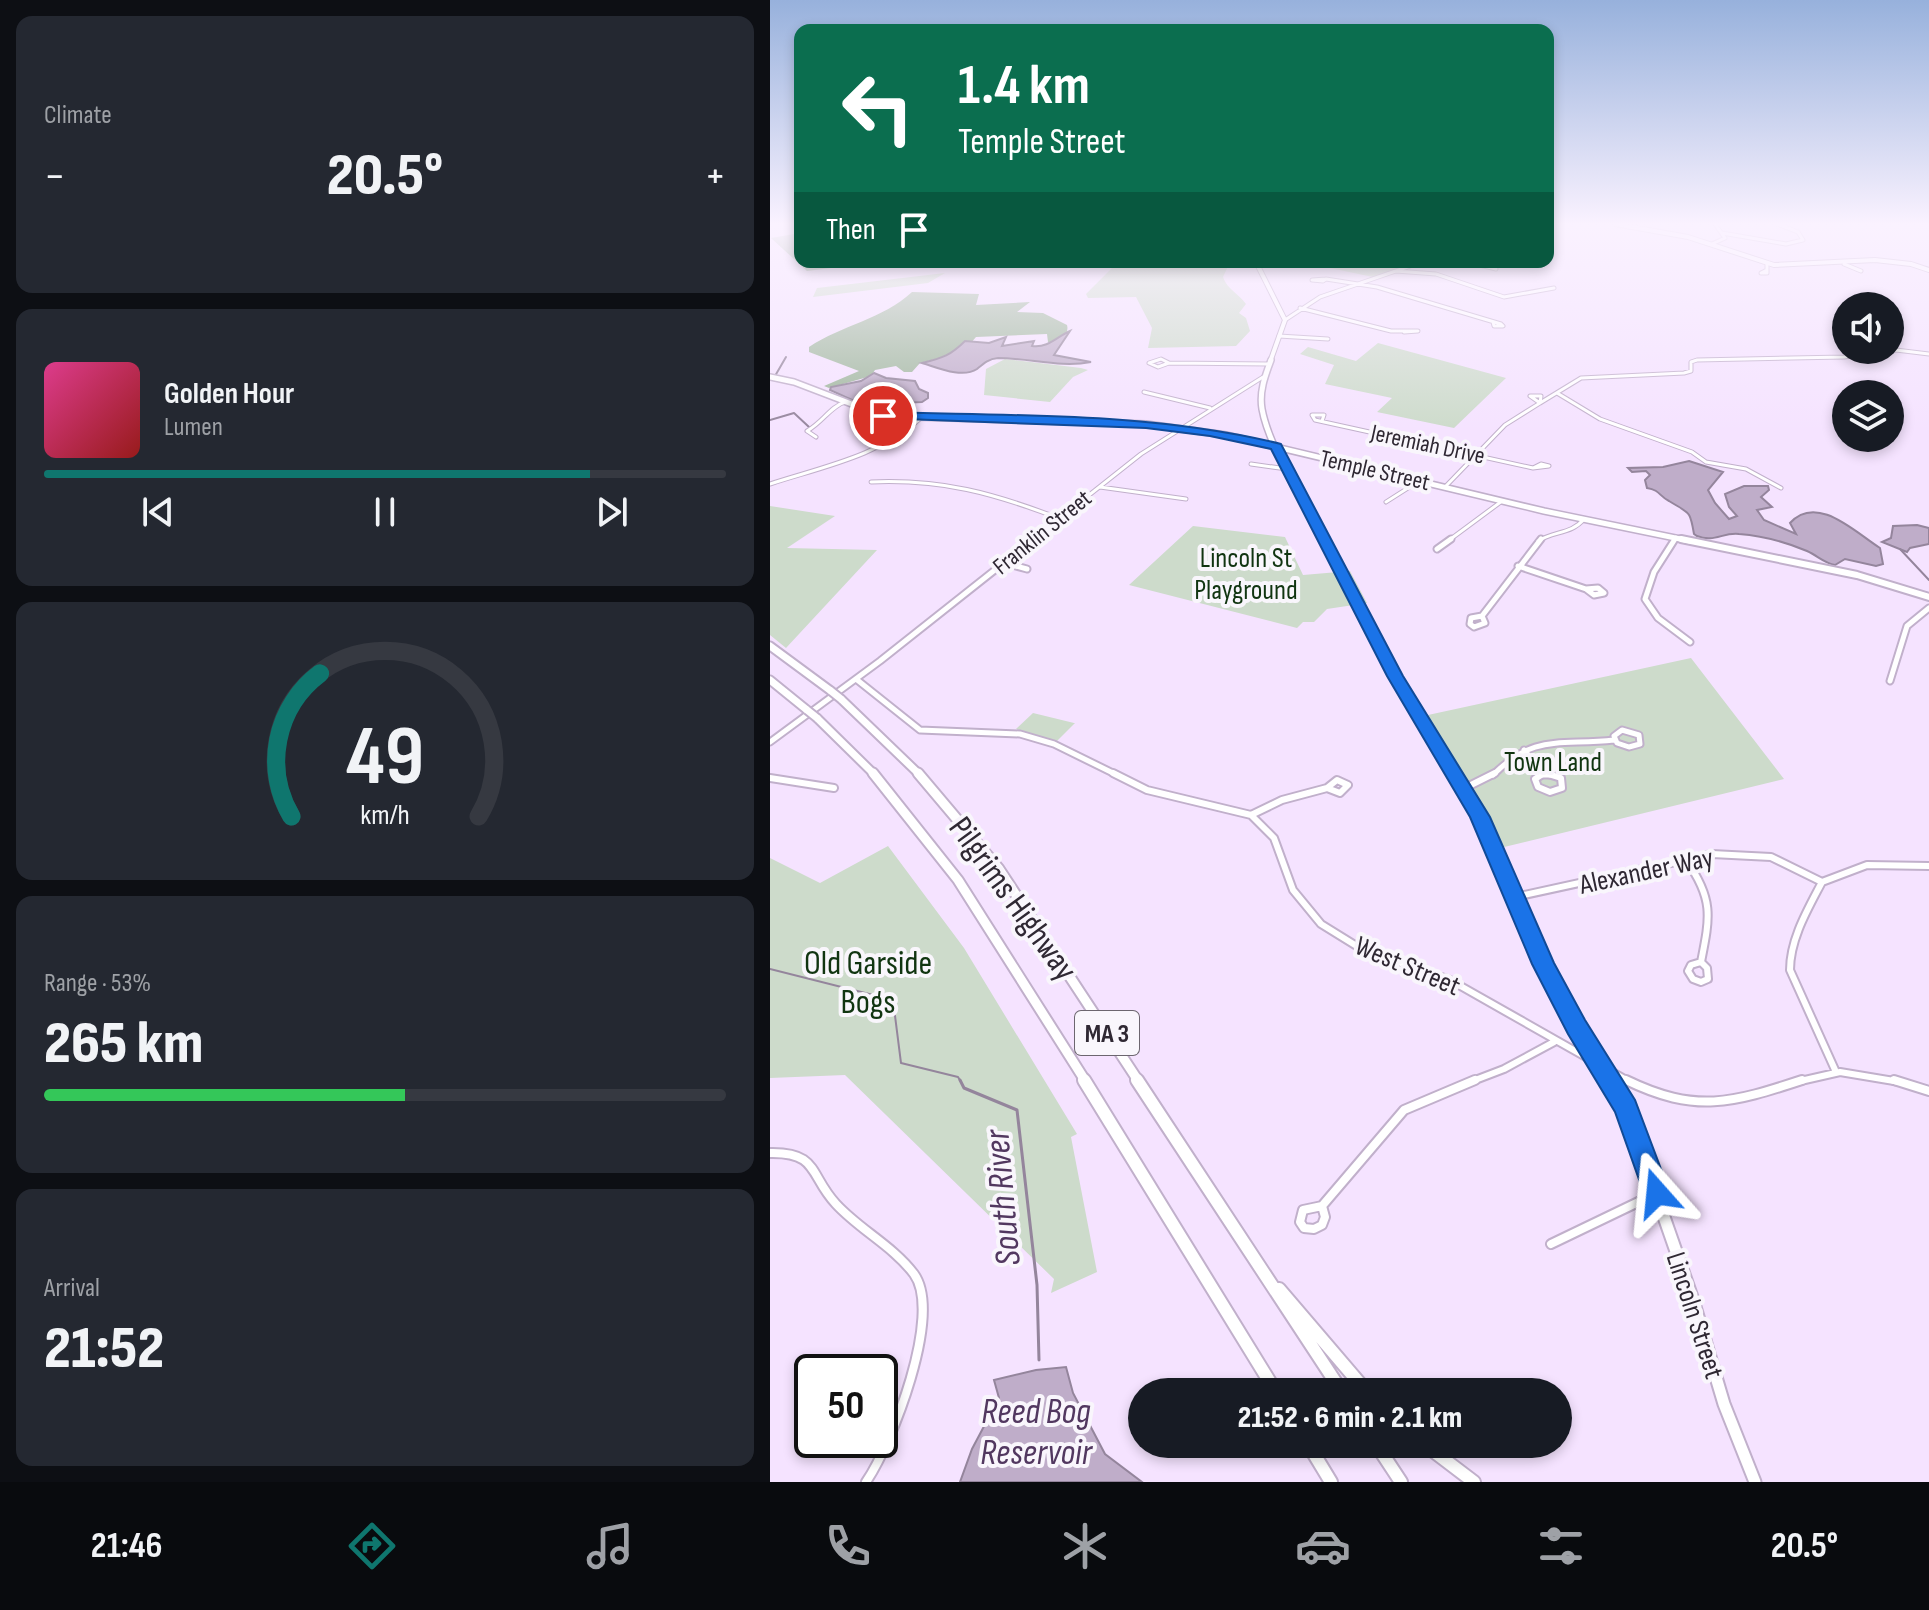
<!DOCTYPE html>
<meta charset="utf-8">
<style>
:root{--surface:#171b24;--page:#242831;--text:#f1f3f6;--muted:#9ea1a6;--line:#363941;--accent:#0f766e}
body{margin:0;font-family:"Sofia Sans Condensed",sans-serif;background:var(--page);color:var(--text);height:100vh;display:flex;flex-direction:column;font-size:30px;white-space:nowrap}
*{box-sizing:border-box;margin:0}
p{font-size:26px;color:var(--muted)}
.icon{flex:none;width:44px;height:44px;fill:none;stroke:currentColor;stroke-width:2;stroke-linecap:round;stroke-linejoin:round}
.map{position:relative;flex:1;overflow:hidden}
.drawer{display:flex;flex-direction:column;gap:16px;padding:16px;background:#0d0f14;width:770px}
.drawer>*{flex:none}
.banner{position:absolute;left:24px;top:24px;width:760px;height:244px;border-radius:16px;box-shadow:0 4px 12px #0003;background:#0b6e4f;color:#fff;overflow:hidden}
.buttons{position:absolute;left:1062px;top:292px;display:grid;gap:16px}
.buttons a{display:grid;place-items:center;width:72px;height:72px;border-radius:50%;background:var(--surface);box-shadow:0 4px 12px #0003;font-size:40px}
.speed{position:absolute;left:24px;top:1354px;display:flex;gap:16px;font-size:40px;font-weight:700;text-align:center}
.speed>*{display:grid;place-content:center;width:104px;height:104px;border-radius:50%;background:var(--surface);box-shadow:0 4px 12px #0003;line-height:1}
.speed .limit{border:4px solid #111;border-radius:12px;background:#fff;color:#111}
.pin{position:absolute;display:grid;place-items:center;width:68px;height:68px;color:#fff;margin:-34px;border:4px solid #fff;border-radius:50%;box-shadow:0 2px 8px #0007}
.me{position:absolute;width:88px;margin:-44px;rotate:342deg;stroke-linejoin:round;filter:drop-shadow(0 0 6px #0008)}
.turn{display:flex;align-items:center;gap:28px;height:168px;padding:0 32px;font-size:36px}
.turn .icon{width:104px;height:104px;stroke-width:2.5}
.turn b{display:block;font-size:56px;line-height:68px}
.then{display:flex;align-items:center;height:76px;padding:0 32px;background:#0003;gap:16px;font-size:30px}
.big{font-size:60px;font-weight:800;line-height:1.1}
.drawer .card{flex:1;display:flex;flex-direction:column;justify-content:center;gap:12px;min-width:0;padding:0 28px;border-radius:16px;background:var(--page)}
.drawer .dial{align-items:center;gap:0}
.dial svg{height:208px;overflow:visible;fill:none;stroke:var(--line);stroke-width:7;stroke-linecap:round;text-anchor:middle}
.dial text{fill:var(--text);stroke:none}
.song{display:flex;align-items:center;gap:24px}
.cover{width:96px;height:96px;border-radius:12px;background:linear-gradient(135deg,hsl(330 70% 55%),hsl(0 70% 35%))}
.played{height:8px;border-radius:4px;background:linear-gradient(90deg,var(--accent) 80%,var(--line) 80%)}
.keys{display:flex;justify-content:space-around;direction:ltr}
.heat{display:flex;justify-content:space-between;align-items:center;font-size:44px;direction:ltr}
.charge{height:12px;border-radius:6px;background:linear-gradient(90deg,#34c759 53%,var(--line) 0)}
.trip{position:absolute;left:358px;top:1378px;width:444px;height:80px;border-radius:40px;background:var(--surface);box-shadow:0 4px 12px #0003;font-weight:800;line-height:80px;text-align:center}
.tabs{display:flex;height:128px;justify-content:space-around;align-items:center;background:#090b0e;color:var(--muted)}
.tabs .icon{width:56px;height:56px}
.tabs .selected{color:var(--accent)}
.tabs b{font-size:36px;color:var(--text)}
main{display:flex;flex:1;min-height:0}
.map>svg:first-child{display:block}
.green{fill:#cddbcb}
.forest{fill:#a0b79e}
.water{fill:#bfadc9;stroke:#94859c;stroke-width:2}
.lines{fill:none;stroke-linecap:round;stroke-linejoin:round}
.stream-far1{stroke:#94859c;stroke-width:2}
.stream{stroke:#94859c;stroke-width:3}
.minor-far3-casing{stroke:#c1b0cb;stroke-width:5}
.minor-far2-casing{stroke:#c1b0cb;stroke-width:9}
.minor-far1-casing{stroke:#c1b0cb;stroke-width:10}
.minor-casing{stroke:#c1b0cb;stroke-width:12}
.major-far4-casing{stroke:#c1b0cb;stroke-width:6}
.major-far3-casing{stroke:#c1b0cb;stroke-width:8}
.major-far2-casing{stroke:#c1b0cb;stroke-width:10}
.major-far1-casing{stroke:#c1b0cb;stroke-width:12}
.major-casing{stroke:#c1b0cb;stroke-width:15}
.highway-far2-casing{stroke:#c1b0cb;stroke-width:11}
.highway-far1-casing{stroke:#c1b0cb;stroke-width:13}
.highway-casing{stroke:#c1b0cb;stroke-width:16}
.minor-far3{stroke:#fff;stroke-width:3}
.minor-far2{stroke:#fff;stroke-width:5}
.minor-far1{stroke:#fff;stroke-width:6}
.minor{stroke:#fff;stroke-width:8}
.major-far4{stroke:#fff;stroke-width:4}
.major-far3{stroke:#fff;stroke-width:5}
.major-far2{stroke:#fff;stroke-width:6}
.major-far1{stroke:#fff;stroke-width:8}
.major{stroke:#fff;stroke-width:11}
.highway-far2{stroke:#fff;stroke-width:7}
.highway-far1{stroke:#fff;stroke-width:9}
.highway{stroke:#fff;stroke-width:12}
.highway-bridge-casing{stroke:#c1b0cb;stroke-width:11;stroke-linecap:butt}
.highway-bridge{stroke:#fff;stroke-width:7}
.route{fill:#1a73e8;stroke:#114b97;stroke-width:2}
.labels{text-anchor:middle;stroke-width:8;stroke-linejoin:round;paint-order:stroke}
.far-street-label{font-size:24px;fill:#2f2833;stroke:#f9f6fc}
.shield{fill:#f9f6fc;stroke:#6c666f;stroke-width:2}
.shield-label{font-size:26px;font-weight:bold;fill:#2f2833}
.park-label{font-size:28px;fill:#113511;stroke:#f9f6fc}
.street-label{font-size:28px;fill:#2f2833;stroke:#f9f6fc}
.near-street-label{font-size:34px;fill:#2f2833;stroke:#f9f6fc}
.near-park-label{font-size:34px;fill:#113511;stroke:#f9f6fc}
.near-water-label{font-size:36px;font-style:italic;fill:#523860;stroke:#f9f6fc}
</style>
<main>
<section class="drawer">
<div class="card"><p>Climate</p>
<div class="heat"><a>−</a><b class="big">20.5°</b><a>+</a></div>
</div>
<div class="card">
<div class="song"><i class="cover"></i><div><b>Golden Hour</b><p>Lumen</p></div></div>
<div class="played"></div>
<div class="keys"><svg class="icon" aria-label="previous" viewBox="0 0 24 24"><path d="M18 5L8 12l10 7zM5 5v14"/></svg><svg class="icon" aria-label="pause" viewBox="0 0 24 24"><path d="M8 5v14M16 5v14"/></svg><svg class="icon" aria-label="next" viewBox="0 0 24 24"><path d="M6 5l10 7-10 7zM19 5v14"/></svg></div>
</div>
<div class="card dial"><svg viewBox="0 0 100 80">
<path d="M14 69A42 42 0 1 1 86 69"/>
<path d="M14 69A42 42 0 0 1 25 14" stroke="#0f766e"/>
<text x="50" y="56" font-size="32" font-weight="700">49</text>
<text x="50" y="72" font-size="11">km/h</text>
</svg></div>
<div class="card"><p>Range · 53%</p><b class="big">265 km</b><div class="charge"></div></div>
<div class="card"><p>Arrival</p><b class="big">21:52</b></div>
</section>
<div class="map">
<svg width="1159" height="1482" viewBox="0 0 1159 1482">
<rect width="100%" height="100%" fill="#f5e3ff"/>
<!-- green -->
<path class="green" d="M348,262H460L453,277C457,289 469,294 476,304L469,313L476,318L480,331L466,346L378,348L382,328L366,297L318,298L316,294Z
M531,262H646L603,277Z
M175,273L158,283L43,297L47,288Z
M608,343L736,378L684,428L607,412L622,398L555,384L564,365L530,354L538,347L586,361Z
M235,359L311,368L318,370L303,377L280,402L214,395L216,369Z
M0,506L65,516L17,548L107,550L16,648L0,635Z
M423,526L515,537L533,575L580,571L597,603L557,609L544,622H533L527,628L359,585Z
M921,658L1014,779L730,848L658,715Z
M263,713L304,723H305L287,741L246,729Z
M118,846L194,948L307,1134L301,1137L327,1272L281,1293L284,1279L75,1075L0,1078V858L50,883Z"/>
<!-- forest -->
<path class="forest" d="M30,233V262L93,264L37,271L1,238Z
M142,292L209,294L206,305L260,302L247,312L273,313L297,325C300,336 288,343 278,342L277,334L206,337L193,352L150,363L142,372H134L126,366L105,370L101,376L59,388L54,386L89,371L39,352V347C72,325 113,319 142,292Z"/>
<!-- water -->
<path class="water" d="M300,331L284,355L321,362C290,368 260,358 228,358C218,359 214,363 207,369C192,379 166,367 152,363C173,358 181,355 195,341L219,343L236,337L232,346L264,341L262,346C279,348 286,337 300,331Z
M104,373L116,378L145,381L149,389L158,393V398L152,402L129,403L120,390L110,392L108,389L93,405L60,390L61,387L91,381Z
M919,461L953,472L938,490L945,503L959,519L967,516L959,507L955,494L974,486H998L999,490L991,497L1002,507L987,510L994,520L1026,534L1020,523C1047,493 1086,533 1110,548L1113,564L1106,566L1075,559L1065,565C1054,563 1048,556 1037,551C1016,542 993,536 969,534C953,532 944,543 927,536L924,534C920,510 920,514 899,501C889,496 890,490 877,488L875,480L880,475L876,471L862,472L858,468L893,467Z
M1147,525L1159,528V544L1140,548L1137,552L1112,542L1121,538L1123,526Z
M296,1367L303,1393L335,1454L372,1482H190L202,1449L229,1398L224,1380L266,1370Z"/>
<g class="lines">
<!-- stream-far1 -->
<path class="stream-far1" d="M5,376L16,357
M0,420L24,413L39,427
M1130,549L1159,580
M0,969L123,1000L131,1063L188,1077L191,1082"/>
<!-- stream -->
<path class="stream" d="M190,1080L194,1088L247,1110L267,1285L269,1360"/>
<!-- minor-far3 casing -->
<g class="minor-far3-casing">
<path id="minor-far3" d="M952,233L1016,244L1033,240L1028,232L1007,224
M942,244L955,238L945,224
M697,262L726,269
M997,264V270
M1074,264L1091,271
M997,270V273H991Z
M626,271L666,274L734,297L784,288
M556,279L553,281L542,280Z
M556,279L607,287L731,324L733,326H724L723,322
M530,308L621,331H648L634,332
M515,320L550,297L652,262
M509,336L558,339
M391,359L399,363L388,367L379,363Z
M399,363L499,364
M374,392L440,408
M787,393L830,419L922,452L936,462L976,469L1011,488
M760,396H771L770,403Z
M770,403L811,378L914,373L921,371V362L927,360L1074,357L1126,350L1159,354
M552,421L554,415H542L545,420L763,468
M46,437L37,431C53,422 60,407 75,402
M481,464L517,469
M771,464L779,466L763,468Z
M101,482C172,479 223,493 288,518
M0,484C52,467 110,456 151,418
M330,487L416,499
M675,487L735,425L770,403
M616,502L649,481
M261,541L371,454L493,377
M678,541L732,501
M768,541C784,531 802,534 814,519
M904,541L906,537"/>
</g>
<!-- minor-far2 casing -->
<g class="minor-far2-casing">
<path id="minor-far2" d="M905,539L884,572L875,599L888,618L920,642
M667,549L681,539
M235,563L257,569
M748,566L816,589
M828,588L834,593L824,595L816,589Z
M712,616L715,623L704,627L700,624L701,618Z
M712,616L771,539
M86,679L150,730L250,734L284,744L347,775
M1120,681L1137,626L1159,608
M852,730L869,735L870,744L859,747L847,743L844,736Z
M0,742L110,661L264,539
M754,750L774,773
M723,775C765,733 789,746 844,740
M771,775H782"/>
</g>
<!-- minor-far1 casing -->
<g class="minor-far1-casing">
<path id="minor-far1" d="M343,773L377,790L481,815L504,838L523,890L551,924L593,950L680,980L860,1082
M774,773L765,779L768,787L780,792L792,788L791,778L775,773
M0,778L64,788
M567,780L578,785L570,793L557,788Z
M695,788L725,773
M481,815L512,800L557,788
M916,860C944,899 940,917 931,962
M745,897L942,854L1001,857L1052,882
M931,962L937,968L938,979L931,982L923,979L918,971L921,965Z
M1066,1072L1020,970C1020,939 1038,909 1052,882L1097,865L1159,866
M700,1082L734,1069L784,1042
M1026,1082L1070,1072L1130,1082"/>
</g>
<!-- minor casing -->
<g class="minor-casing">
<path id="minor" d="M856,1080C926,1114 962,1103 1032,1080
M1124,1080L1159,1091
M0,1153C49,1152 39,1175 66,1204C90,1230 123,1246 144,1274C173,1314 122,1444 96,1482
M552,1206L555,1217L552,1225L544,1229L534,1228L530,1222L533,1210Z
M552,1206L634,1110L705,1080
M781,1244L885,1194"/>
</g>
<!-- major-far4 casing -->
<g class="major-far4-casing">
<path id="major-far4" d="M845,224L918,237L1004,265L1105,260L1141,264L1159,270
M486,262L515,320L500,362"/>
</g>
<!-- major-far3 casing -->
<g class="major-far3-casing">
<path id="major-far3" d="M501,360C495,376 489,392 492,409C499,448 536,505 555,541
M0,377L24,382L113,416L376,424L456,435L774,511L920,541"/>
</g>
<!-- major-far2 casing -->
<g class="major-far2-casing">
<path id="major-far2" d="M554,539L625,676L685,775
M911,539L1087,575L1159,597"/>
</g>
<!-- major-far1 casing -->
<g class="major-far1-casing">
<path id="major-far1" d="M684,773L710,817L773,964L840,1082"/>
</g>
<!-- major casing -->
<g class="major-casing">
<path id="major" d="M839,1080L856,1108L923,1300L954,1404L985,1482"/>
</g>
<!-- highway-far2 casing -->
<g class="highway-far2-casing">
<path id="highway-far2" d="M0,646L61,691
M0,680L37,710
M71,699L150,775
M47,718L105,775"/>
</g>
<!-- highway-far1 casing -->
<g class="highway-far1-casing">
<path id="highway-far1" d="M103,773L188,880L316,1082
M148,773L229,869L369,1082"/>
</g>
<!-- highway casing -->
<g class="highway-casing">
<path id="highway" d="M314,1080L506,1392
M367,1080L572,1392
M509,1289L597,1392
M538,1444L561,1482
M606,1444L631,1482
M654,1444L704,1482"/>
</g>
<!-- minor-far3 -->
<use href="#minor-far3" class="minor-far3"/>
<!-- minor-far2 -->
<use href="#minor-far2" class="minor-far2"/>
<!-- minor-far1 -->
<use href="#minor-far1" class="minor-far1"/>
<!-- minor -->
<use href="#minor" class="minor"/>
<!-- major-far4 -->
<use href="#major-far4" class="major-far4"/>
<!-- major-far3 -->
<use href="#major-far3" class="major-far3"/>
<!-- major-far2 -->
<use href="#major-far2" class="major-far2"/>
<!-- major-far1 -->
<use href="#major-far1" class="major-far1"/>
<!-- major -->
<use href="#major" class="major"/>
<!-- highway-far2 -->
<use href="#highway-far2" class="highway-far2"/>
<!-- highway-far1 -->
<use href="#highway-far1" class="highway-far1"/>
<!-- highway -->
<use href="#highway" class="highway"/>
<!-- highway-bridge casing -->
<g class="highway-bridge-casing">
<path id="highway-bridge" d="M61,691L71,699
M37,710L47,718"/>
</g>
<!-- highway-bridge -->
<use href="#highway-bridge" class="highway-bridge"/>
</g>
<!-- sky -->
<linearGradient id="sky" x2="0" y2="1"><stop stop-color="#97b1dc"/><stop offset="0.52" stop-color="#faf2ff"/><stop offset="1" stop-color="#faf2ff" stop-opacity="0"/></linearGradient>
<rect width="1159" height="431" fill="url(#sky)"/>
<!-- route -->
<path class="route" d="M113,412C246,416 381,412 511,444L633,676L720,817L784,963L815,1020L865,1100L900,1193L896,1202L887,1206L877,1202L845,1112L798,1034L762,964L700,817L617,676L501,449L440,436L376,428L109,418L107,416Z"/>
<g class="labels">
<!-- far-street labels -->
<g class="far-street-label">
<text transform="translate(658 444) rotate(12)" y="8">Jeremiah Drive</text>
<text transform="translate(605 470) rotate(13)" y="8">Temple Street</text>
<text transform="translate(272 532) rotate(-39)" y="8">Franklin Street</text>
</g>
<!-- shield labels -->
<rect class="shield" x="305" y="1011" width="64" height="44" rx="6"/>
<g class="shield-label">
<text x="337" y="1042">MA 3</text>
</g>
<!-- park labels -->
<g class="park-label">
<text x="476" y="567">Lincoln St<tspan x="476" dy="32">Playground</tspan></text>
<text x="783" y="771">Town Land</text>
</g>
<!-- street labels -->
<g class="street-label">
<text transform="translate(876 870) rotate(-12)" y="10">Alexander Way</text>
<text transform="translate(638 965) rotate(23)" y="10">West Street</text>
<text transform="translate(926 1315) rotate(72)" y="10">Lincoln Street</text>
</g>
<!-- near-street labels -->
<g class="near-street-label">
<text transform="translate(244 898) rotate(54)" y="12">Pilgrims Highway</text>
</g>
<!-- near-park labels -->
<g class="near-park-label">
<text x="98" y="974">Old Garside<tspan x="98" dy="39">Bogs</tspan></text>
</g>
<!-- near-water labels -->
<g class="near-water-label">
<text transform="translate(231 1198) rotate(-95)" y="13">South River</text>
<text x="266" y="1423">Reed Bog<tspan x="266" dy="41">Reservoir</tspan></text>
</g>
</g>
</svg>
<div class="buttons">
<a><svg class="icon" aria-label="sound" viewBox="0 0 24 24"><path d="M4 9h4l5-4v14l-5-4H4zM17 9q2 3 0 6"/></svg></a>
<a><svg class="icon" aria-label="layers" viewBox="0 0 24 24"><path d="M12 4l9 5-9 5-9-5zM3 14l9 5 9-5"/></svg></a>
</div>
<div class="speed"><div class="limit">50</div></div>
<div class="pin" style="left:113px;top:416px;background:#d93025"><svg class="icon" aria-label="arrive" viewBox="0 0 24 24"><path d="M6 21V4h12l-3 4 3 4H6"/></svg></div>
<svg class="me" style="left:887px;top:1193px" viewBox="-20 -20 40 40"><path d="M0-17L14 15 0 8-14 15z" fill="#1a73e8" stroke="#fff" stroke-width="4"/></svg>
<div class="trip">21:52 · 6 min · 2.1 km</div>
<div class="banner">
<div class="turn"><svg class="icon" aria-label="left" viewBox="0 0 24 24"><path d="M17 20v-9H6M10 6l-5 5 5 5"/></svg><div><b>1.4 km</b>Temple Street</div></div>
<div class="then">Then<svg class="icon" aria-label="arrive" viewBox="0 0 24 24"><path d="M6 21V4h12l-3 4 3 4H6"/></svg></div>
</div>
</div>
</main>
<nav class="tabs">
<b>21:46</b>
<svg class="icon selected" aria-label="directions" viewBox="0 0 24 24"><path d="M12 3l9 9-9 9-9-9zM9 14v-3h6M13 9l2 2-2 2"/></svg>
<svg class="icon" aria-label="music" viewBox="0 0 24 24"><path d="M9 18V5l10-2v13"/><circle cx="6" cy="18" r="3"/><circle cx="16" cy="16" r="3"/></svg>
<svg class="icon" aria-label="phone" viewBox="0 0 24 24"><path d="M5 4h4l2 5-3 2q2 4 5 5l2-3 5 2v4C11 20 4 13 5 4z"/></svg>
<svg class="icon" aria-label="climate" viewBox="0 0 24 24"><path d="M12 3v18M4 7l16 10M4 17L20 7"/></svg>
<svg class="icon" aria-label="car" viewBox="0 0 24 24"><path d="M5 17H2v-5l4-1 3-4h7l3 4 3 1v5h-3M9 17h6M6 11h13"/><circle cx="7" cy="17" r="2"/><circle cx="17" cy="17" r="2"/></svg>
<svg class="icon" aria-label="filters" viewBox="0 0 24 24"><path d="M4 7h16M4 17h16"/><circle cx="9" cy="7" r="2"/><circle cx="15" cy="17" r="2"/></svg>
<b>20.5°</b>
</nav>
